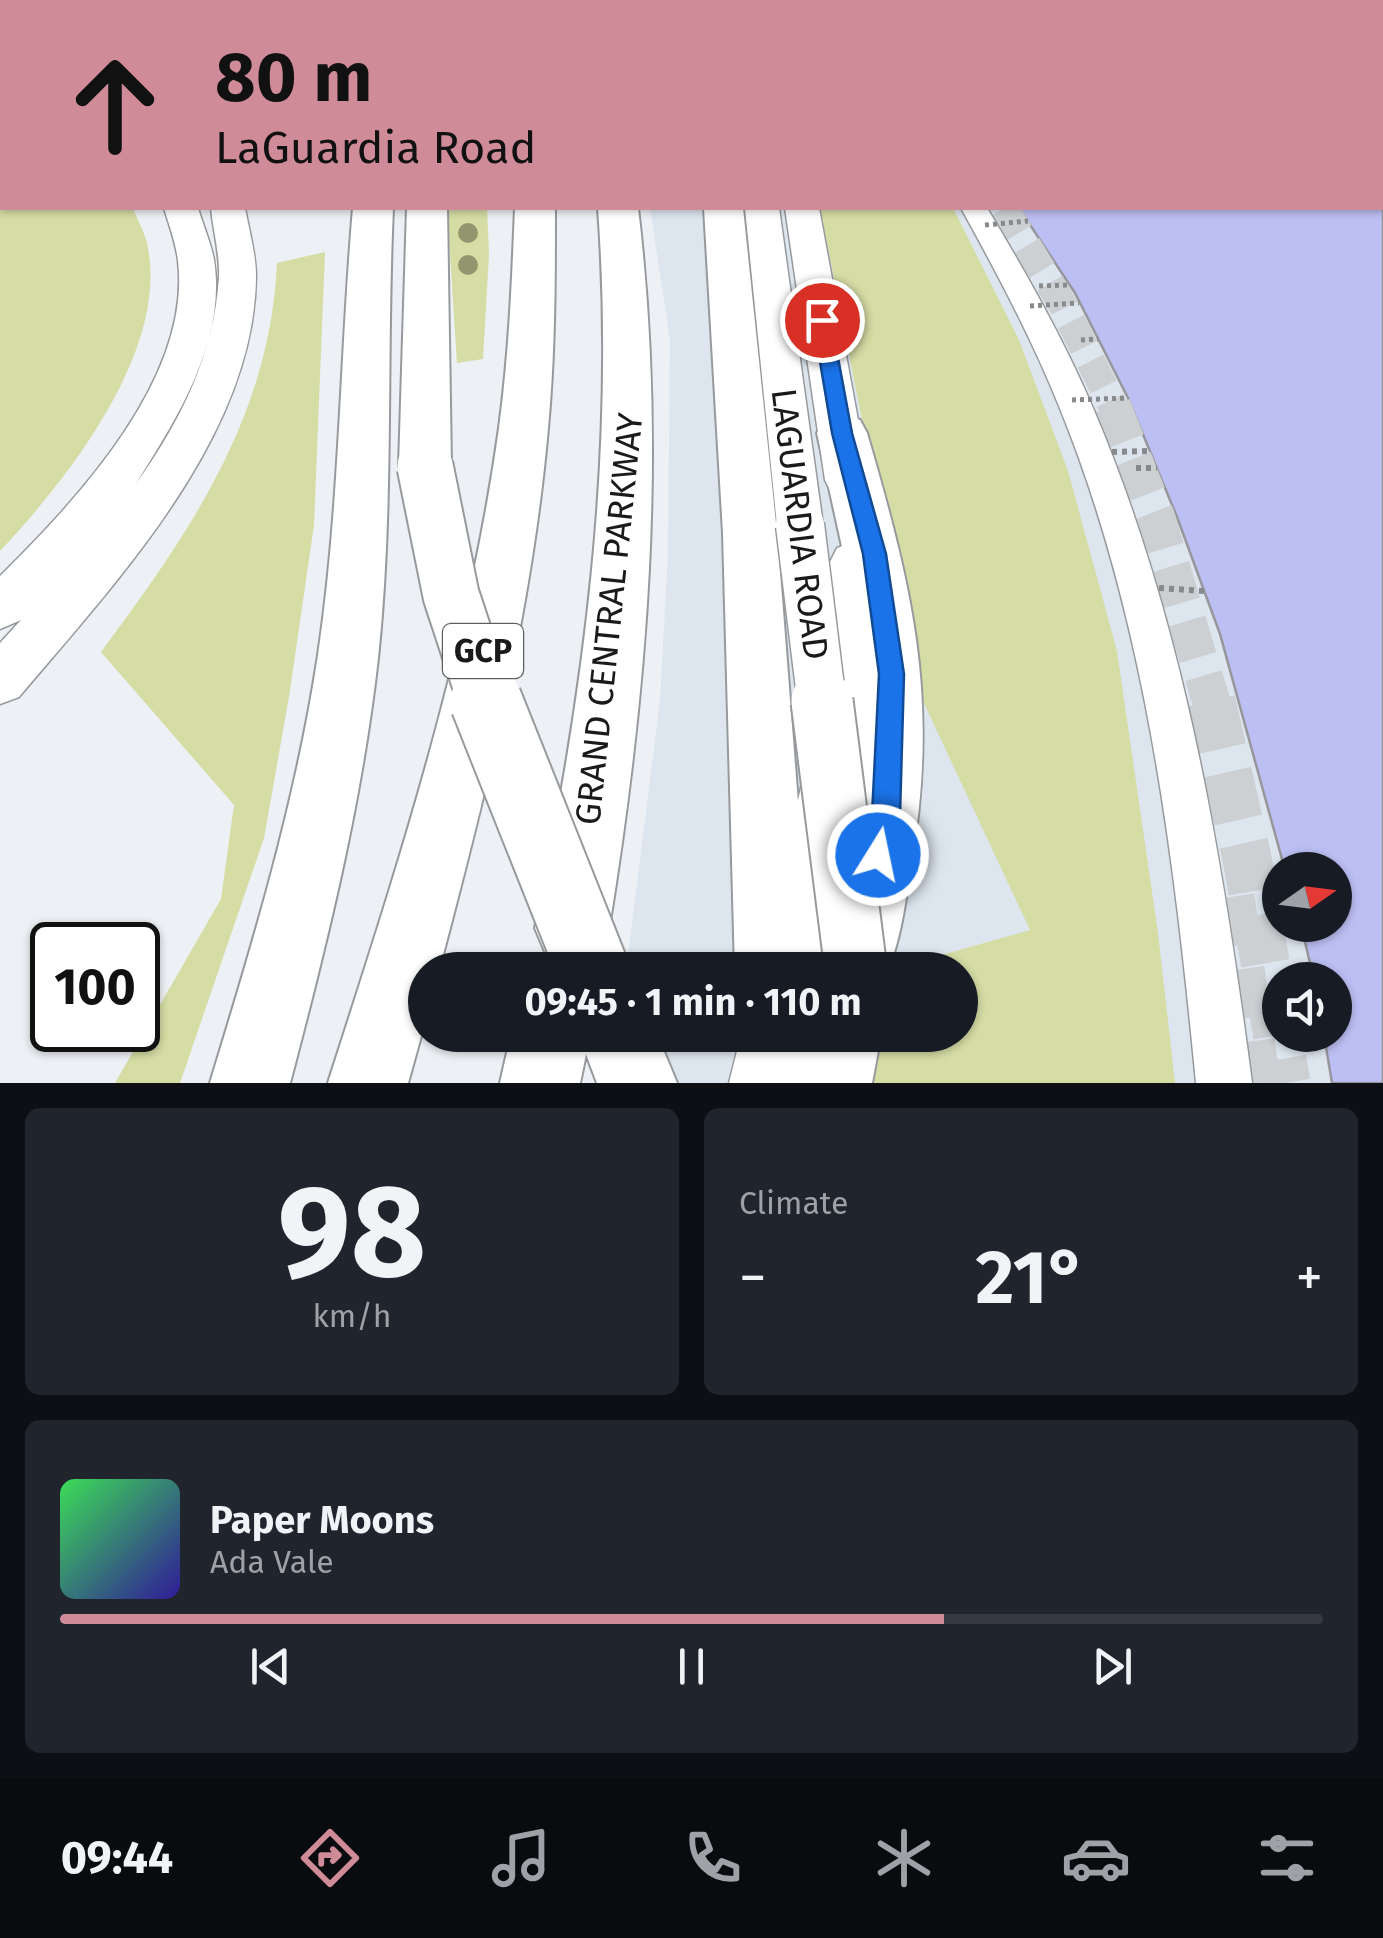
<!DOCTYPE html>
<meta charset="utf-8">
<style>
:root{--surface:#171b24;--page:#20242c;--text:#f1f3f6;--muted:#9ea1a6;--line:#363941;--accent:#cf8c98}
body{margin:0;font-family:"Fira Sans",sans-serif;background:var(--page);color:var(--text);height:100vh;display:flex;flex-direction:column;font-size:38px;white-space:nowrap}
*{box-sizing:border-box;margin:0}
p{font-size:32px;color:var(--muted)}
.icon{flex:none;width:55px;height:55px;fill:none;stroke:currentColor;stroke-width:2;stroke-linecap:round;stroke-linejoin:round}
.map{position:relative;height:1083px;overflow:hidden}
.drawer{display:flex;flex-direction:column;gap:25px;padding:25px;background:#0d0f14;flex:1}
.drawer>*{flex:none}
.banner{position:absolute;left:0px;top:0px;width:1385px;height:210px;box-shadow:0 2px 8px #0004;background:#cf8c98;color:#111;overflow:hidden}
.needle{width:65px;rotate:76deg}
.tools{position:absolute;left:1262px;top:852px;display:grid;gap:20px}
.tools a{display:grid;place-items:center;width:90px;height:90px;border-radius:50%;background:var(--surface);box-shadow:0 2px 8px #0004;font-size:50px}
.speed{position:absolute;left:30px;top:922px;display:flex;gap:20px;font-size:50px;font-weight:700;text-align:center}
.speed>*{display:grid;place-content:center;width:130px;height:130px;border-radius:50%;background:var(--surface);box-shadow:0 2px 8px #0004;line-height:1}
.speed .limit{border:5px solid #111;border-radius:15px;background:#fff;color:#111}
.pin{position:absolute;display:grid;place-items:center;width:85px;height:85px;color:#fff;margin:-42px;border:5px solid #fff;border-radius:50%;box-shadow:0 2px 10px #0007}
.me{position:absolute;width:110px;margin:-55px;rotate:10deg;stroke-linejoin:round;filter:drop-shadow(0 0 8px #0008)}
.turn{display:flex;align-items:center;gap:35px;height:210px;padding:0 50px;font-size:45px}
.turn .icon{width:130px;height:130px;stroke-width:2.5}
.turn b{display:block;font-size:70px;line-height:85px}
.big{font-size:75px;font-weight:700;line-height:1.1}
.drawer .card{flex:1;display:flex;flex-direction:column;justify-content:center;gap:15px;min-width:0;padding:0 35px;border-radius:15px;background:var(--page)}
.drawer .dial{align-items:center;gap:0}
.dial b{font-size:130px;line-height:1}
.song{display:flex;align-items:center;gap:30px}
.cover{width:120px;height:120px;border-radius:15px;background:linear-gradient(135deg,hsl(130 70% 55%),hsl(250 70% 35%))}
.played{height:10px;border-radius:5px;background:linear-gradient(90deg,var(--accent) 70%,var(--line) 70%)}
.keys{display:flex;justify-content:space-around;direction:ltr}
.heat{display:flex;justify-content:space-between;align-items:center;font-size:55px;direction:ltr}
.drawer .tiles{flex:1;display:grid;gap:25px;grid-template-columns:1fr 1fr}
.card:last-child{grid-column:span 2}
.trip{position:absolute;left:408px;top:952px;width:570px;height:100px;border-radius:50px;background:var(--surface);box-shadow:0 2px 8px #0004;font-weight:700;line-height:100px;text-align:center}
.menu{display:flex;height:160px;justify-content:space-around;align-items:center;background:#090b0e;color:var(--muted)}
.menu .icon{width:70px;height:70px}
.menu .active{color:var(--accent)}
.menu b{font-size:45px;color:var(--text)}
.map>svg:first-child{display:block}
.built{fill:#dde6ef;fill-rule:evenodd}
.green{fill:#d5dca4}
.building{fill:#bcbff3;stroke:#97979b;stroke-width:2.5}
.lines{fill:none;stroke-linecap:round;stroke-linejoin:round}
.minor-tunnel-far2{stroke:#cdd0d3;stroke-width:29;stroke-dasharray:29 15;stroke-linecap:butt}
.minor-tunnel-far1{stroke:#cdd0d3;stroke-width:38;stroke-dasharray:38 19;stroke-linecap:butt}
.minor-tunnel{stroke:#cdd0d3;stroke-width:49;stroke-dasharray:49 24;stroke-linecap:butt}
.service-casing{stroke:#979a9d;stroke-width:3}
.minor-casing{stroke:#979a9d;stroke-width:3}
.tertiary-casing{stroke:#979a9d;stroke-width:3}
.motorway-casing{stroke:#979a9d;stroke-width:4}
.path-far2{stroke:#878a8c;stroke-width:4;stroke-dasharray:2.5 2.5;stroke-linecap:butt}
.path-far1{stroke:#878a8c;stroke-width:5;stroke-dasharray:4 4;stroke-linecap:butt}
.path{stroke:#878a8c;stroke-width:6;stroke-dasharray:5 5;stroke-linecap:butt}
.service{fill:#fff;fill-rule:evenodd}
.minor{fill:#fff;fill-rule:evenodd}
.tertiary{fill:#fff;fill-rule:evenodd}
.motorway{fill:#fff;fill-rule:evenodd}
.tertiary-bridge-far1-casing{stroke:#979a9d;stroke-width:51;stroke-linecap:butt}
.tertiary-bridge-casing{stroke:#979a9d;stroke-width:65;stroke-linecap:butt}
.motorway-bridge-far1-casing{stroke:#979a9d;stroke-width:59;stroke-linecap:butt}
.motorway-bridge-casing{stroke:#979a9d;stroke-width:75;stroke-linecap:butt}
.path-bridge-far1{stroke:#878a8c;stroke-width:5;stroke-dasharray:4 4;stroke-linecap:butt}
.path-bridge{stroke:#878a8c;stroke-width:6;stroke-dasharray:5 5;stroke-linecap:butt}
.tertiary-bridge-far1{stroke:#fff;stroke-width:48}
.tertiary-bridge{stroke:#fff;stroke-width:61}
.motorway-bridge-far1{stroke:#fff;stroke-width:55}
.motorway-bridge{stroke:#fff;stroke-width:71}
.tree{fill:#93976f}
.route{fill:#1a73e8;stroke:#114b97;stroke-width:2.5}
.labels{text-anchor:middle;stroke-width:8;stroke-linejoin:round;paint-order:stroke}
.shield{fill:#fff;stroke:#5e5f5f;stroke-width:2.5}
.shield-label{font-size:32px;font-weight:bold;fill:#191a1b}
.street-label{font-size:35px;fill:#191a1b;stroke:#fff}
</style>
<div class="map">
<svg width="1383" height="1083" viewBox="0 0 1383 1083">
<rect width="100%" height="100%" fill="#edf0f4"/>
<!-- built -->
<path class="built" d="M580,0H1383V1083H607L615,1035H960V970H626L660,701L668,552L670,340L650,208H1382V2ZM1280,870H1335V925H1280ZM1280,980H1335V1035H1280Z"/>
<!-- green -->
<path class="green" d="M0,113L2,208H133C137,219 144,231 147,243C171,349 67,480 0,551Z
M447,208H487L489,254L483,359L457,363Z
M820,208H953L1019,340L1068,471L1117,651L1158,933L1175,1083H870L877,1035H960V970H888L1030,930L914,682Z
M325,252L314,525L289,697L264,838L180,1083H115L221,899L234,805L101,652C190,532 270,417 277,263Z"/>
<!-- building -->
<path class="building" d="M0,0H44L2,2L0,86Z
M1024,0H1143L1154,2H1029Z
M1383,81V1083H1332L1324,1035H1335V980H1314L1301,925H1335V870H1285L1220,634L1177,517L1128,398L1075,293L1019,208H1382Z"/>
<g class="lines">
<!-- minor-tunnel-far2 -->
<path class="minor-tunnel-far2" d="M1004,208L1063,305L1114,408"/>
<!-- minor-tunnel-far1 -->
<path class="minor-tunnel-far1" d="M1112,406L1156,517L1212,704"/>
<!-- minor-tunnel -->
<path class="minor-tunnel" d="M1211,701L1247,858L1286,1083
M1230,897L1256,1083"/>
<!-- service casing -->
<g class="service-casing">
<path id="service" d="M972,0H979L981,2H971Z
M1206,0H1217L1219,2H1208Z"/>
</g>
<!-- minor casing -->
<g class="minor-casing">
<path id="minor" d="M961,208H987C1026,273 1063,338 1093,408C1184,621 1222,854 1252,1083H1196C1174,855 1146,619 1059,406C1031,337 997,273 961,208Z"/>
</g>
<!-- tertiary casing -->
<g class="tertiary-casing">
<path id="tertiary" d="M76,0H102L103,2H78Z
M114,0H140V2H115Z
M703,0H729L730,2H705Z
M748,0H778L780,2H750Z
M164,208H198C203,225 211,243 214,260C227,341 176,420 135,485C180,423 214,355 219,277C220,255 213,230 211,208H245C249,230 256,254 256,276C255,436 116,582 19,697L0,704V643L21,620L0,629V576C77,500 192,378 178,261C176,243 169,225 164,208Z
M745,208H779L823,525L817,538L800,544L783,538L777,525Z
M785,208H819L869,480L863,492L847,497L831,492L825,480Z
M854,542L871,548L878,562C884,702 852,834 823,970H757L818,717L830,614V562L837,548Z
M741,1035H809L799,1083H729Z"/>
</g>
<!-- motorway casing -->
<g class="motorway-casing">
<path id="motorway" d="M410,0H440L441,2H412Z
M482,0H512L513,2H484Z
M543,0H573L574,2H545Z
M586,0H616L618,2H588Z
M353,208H393C386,358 394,509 378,658C362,802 327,943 290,1083H210C253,943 296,801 318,655C340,508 340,357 353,208Z
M407,208H447L451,466L443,480L425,485L407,480L399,466Z
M515,208H555C555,281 555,354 548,428C532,612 486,792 439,970H425V1022L408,1083H328C397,869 468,652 499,428C509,355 512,282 515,208Z
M598,208H638C667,450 648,688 609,928L598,954L572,965L546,954L535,928C585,689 616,452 598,208Z
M704,208H743L777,533L811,970H735L723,533Z
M842,415L860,420L867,433C912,588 939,696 912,859C906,897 902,935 888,970H832L823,947L857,777L861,674L850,583L817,433L824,420Z
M511,1035H657L677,1083H597L586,1054L580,1083H500Z
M803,1035H881L872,1083H792Z"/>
</g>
<!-- path-far2 -->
<path class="path-far2" d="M252,0L257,2"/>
<!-- path-far1 -->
<path class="path-far1" d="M1081,340L1098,339"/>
<!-- path -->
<path class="path" d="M1136,468H1157"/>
<!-- service -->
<use href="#service" class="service"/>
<!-- minor -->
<use href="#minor" class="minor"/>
<!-- tertiary -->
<use href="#tertiary" class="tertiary"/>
<!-- motorway -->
<use href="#motorway" class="motorway"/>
<!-- tertiary-bridge-far1 casing -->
<g class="tertiary-bridge-far1-casing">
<path id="tertiary-bridge-far1" d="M800,525L822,704"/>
</g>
<!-- tertiary-bridge casing -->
<g class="tertiary-bridge-casing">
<path id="tertiary-bridge" d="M822,701L856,970"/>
</g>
<!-- motorway-bridge-far1 casing -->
<g class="motorway-bridge-far1-casing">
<path id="motorway-bridge-far1" d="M425,466L451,595L487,704"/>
</g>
<!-- motorway-bridge casing -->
<g class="motorway-bridge-casing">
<path id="motorway-bridge" d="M486,701L593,970"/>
</g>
<!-- path-bridge-far1 -->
<path class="path-bridge-far1" d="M985,225L1028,221
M1039,286L1069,285
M1030,306L1079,303
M1072,400L1128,398"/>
<!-- path-bridge -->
<path class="path-bridge" d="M1112,452L1150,451
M1159,588L1204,591"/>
<!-- tertiary-bridge-far1 -->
<use href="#tertiary-bridge-far1" class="tertiary-bridge-far1"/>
<!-- tertiary-bridge -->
<use href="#tertiary-bridge" class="tertiary-bridge"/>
<!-- motorway-bridge-far1 -->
<use href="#motorway-bridge-far1" class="motorway-bridge-far1"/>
<!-- motorway-bridge -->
<use href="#motorway-bridge" class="motorway-bridge"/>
</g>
<!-- trees -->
<g class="tree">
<circle cx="468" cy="233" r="10"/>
<circle cx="468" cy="265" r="10"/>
</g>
<!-- route -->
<path class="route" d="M822,314L831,320L852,433L886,554L904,674L900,816L889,865L878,869L868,865L864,855L872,816L879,674L863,554L832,433L813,320Z"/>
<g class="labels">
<!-- shield labels -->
<rect class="shield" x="443" y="624" width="80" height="54" rx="8"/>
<g class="shield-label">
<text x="483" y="662">GCP</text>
</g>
<!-- street labels -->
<g class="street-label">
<text transform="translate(800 524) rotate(83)" y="12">LAGUARDIA ROAD</text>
<text transform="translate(609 619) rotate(-84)" y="12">GRAND CENTRAL PARKWAY</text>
</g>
</g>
</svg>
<div class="tools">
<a><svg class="needle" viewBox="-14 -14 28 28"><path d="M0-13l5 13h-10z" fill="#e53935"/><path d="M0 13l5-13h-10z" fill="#9ea1a6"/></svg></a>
<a><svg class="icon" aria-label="sound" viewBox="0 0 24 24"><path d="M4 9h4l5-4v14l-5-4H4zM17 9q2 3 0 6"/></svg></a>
</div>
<div class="speed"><div class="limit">100</div></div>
<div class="pin" style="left:822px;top:320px;background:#d93025"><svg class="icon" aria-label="arrive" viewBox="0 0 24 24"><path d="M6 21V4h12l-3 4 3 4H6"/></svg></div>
<svg class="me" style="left:878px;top:855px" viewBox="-20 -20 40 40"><circle r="17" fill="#1a73e8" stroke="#fff" stroke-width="3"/><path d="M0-11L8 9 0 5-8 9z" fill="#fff"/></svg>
<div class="trip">09:45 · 1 min · 110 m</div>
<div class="banner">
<div class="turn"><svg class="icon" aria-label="ahead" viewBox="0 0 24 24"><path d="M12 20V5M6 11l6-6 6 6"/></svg><div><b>80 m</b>LaGuardia Road</div></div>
</div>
</div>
<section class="drawer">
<div class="tiles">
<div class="card dial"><b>98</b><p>km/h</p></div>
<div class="card"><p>Climate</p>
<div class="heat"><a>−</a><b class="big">21°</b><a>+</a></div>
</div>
<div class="card">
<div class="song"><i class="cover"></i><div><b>Paper Moons</b><p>Ada Vale</p></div></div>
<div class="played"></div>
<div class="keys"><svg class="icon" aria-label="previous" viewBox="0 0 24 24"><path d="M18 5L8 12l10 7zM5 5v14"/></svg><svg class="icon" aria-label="pause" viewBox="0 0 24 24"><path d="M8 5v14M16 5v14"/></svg><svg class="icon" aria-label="next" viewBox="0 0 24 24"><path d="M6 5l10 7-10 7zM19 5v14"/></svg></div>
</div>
</div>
</section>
<nav class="menu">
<b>09:44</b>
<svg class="icon active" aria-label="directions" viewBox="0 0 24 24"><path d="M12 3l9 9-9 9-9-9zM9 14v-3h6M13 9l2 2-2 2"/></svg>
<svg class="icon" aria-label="music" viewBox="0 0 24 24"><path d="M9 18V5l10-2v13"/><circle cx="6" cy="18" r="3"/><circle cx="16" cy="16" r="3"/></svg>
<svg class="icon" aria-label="phone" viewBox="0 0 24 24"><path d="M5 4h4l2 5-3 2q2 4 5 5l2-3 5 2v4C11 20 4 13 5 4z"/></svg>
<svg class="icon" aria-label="climate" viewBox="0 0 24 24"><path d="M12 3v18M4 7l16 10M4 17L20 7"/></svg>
<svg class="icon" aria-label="car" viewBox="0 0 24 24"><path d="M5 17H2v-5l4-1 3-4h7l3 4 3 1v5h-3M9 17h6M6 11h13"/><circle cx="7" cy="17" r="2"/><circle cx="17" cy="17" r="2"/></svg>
<svg class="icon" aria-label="filters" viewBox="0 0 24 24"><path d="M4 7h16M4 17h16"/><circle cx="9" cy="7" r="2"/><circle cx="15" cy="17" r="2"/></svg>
</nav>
